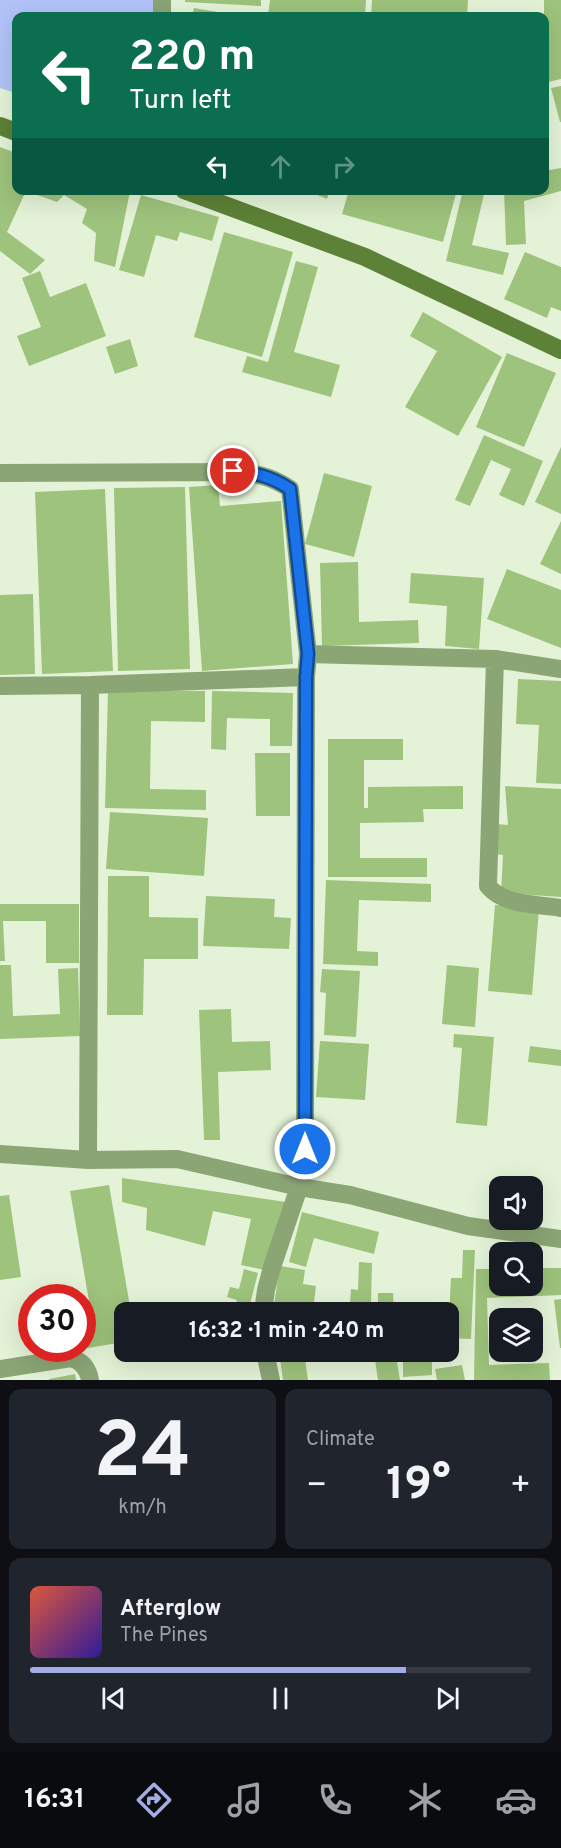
<!DOCTYPE html>
<meta charset="utf-8">
<style>
:root{--surface:#171b24;--page:#20242c;--text:#f1f3f6;--muted:#9ea1a6;--line:#363941;--accent:#a4ade3}
body{margin:0;font-family:Overpass,sans-serif;background:var(--page);color:var(--text);height:100vh;display:flex;flex-direction:column;font-size:22px;white-space:nowrap}
*{box-sizing:border-box;margin:0}
p{font-size:20px;color:var(--muted)}
.icon{flex:none;width:33px;height:33px;fill:none;stroke:currentColor;stroke-width:2;stroke-linecap:round;stroke-linejoin:round}
.map{position:relative;height:1380px;overflow:hidden}
.details{display:flex;flex-direction:column;gap:9px;padding:9px;background:#0d0f14;flex:1}
.details>*{flex:none}
.hud{position:absolute;left:12px;top:12px;width:537px;height:183px;border-radius:12px;box-shadow:0 6px 24px #0002;background:#0b6e4f;color:#fff;overflow:hidden}
.fabs{position:absolute;left:489px;top:1176px;display:grid;gap:12px}
.fabs a{display:grid;place-items:center;width:54px;height:54px;border-radius:12px;background:var(--surface);box-shadow:0 6px 24px #0002;font-size:30px}
.speed{position:absolute;left:18px;top:1284px;display:flex;gap:12px;font-size:30px;font-weight:700;text-align:center}
.speed>*{display:grid;place-content:center;width:78px;height:78px;border-radius:50%;background:var(--surface);box-shadow:0 6px 24px #0002;line-height:1}
.speed .limit{border:9px solid #d22;background:#fff;color:#111}
.pin{position:absolute;display:grid;place-items:center;width:51px;height:51px;color:#fff;margin:-26px;border:3px solid #fff;border-radius:50%;box-shadow:0 2px 6px #0007}
.me{position:absolute;width:66px;margin:-33px;rotate:0deg;stroke-linejoin:round;filter:drop-shadow(0 0 4px #0008)}
.turn{display:flex;align-items:center;gap:21px;height:126px;padding:0 18px;font-size:27px}
.turn .icon{width:78px;height:78px;stroke-width:2.5}
.turn b{display:block;font-size:42px;line-height:51px}
.lanes{display:flex;align-items:center;height:57px;padding:0 18px;background:#0003;justify-content:center;gap:30px;direction:ltr}
.lanes .off{opacity:.35}
.big{font-size:45px;font-weight:700;line-height:1.1}
.details .widget{flex:1;display:flex;flex-direction:column;justify-content:center;gap:9px;min-width:0;padding:0 21px;border-radius:12px;background:var(--page)}
.details .dial{align-items:center;gap:0}
.dial b{font-size:78px;line-height:1}
.song{display:flex;align-items:center;gap:18px}
.cover{width:72px;height:72px;border-radius:9px;background:linear-gradient(135deg,hsl(10 70% 55%),hsl(250 70% 35%))}
.played{height:6px;border-radius:3px;background:linear-gradient(90deg,var(--accent) 75%,var(--line) 75%)}
.keys{display:flex;justify-content:space-around;direction:ltr}
.heat{display:flex;justify-content:space-between;align-items:center;font-size:33px;direction:ltr}
.details .tiles{flex:1;display:grid;gap:9px;grid-template-columns:1fr 1fr}
.widget:last-child{grid-column:span 2}
.trip{position:absolute;left:114px;top:1302px;width:345px;height:60px;border-radius:12px;background:var(--surface);box-shadow:0 6px 24px #0002;font-weight:700;line-height:60px;text-align:center}
.tab-bar{display:flex;height:96px;justify-content:space-around;align-items:center;background:#090b0e;color:var(--muted)}
.tab-bar .icon{width:42px;height:42px}
.tab-bar .current{color:var(--accent)}
.tab-bar b{font-size:27px;color:var(--text)}
.map>svg:first-child{display:block}
.green{fill:#b3c3f8}
.building{fill:#9ec37c}
.lines{fill:none;stroke-linecap:round;stroke-linejoin:round}
.street{stroke:#8ca575;stroke-width:18}
.secondary{stroke:#5d8137;stroke-width:18}
.route-casing{stroke:#114b97;stroke-width:15}
.route{stroke:#1a73e8;stroke-width:10}
</style>
<div class="map">
<svg width="561" height="1380" viewBox="0 0 561 1380">
<rect width="100%" height="100%" fill="#e4f3d7"/>
<!-- green -->
<path class="green" d="M0,0H153V16H16V93L0,88Z"/>
<!-- building -->
<path class="building" d="M185,0H261V6L185,2Z
M270,0H366L365,16L268,15Z
M372,0H468L467,16H371Z
M544,0H561V79L544,83Z
M194,8L235,15V16H192Z
M561,86V122H560L551,88Z
M0,147L16,153V190L130,191L115,267L94,261L96,233L82,223L87,209L64,195L57,202L26,191L7,232L45,260L30,274L0,251Z
M561,168V191L524,201L526,244L506,245L504,190H544V171Z
M305,190H330L327,199Z
M349,190H457L443,242L342,214Z
M463,190H485L472,245L509,253L503,275L446,261Z
M141,195L219,217L212,241L180,232L177,241L156,235L144,277L119,270Z
M224,232L293,252L262,357L194,337Z
M525,252L561,267V311L551,307L547,318L504,299Z
M296,261L318,267L294,352L340,365L331,397L242,372L247,356L268,362Z
M40,271L50,297L86,283L106,336L29,366L17,336L41,327L22,278Z
M423,312L502,357L458,436L405,407L437,351L410,336Z
M130,339L138,366L115,374L106,347Z
M507,353L556,373L524,447L476,427Z
M484,435L543,461L524,506L499,495L511,469L491,460L470,506L455,500Z
M561,447V514L535,502Z
M324,473L372,486L354,557L305,544Z
M218,485L220,506L281,501L293,664L202,671L189,487Z
M185,487L190,669L118,671L114,488Z
M105,489L113,671L42,674L35,492Z
M561,521V574L540,564Z
M358,562L359,622L418,620L419,643L322,646L320,563Z
M507,569L561,590V648L487,619Z
M411,573L484,578L479,649L445,646L447,606L409,603Z
M33,594L35,674L0,675V595Z
M518,679L561,681V784L536,783L539,725L516,724Z
M108,690L205,691V722L151,721L150,789L206,790V810L105,808Z
M212,691L293,693L292,746H270V719L227,718L226,750L211,749Z
M328,739H403V760H364V808H368V787L463,786V809H423L424,822L360,823V858H427V877H328Z
M255,753H290V816H256Z
M505,786L561,789V897L501,893L503,855L494,854L496,824L508,825Z
M110,812L208,818L204,876L106,869Z
M108,876H149V917L198,918V959H144L143,1015H107Z
M326,880L431,884V902L359,900L357,951L378,952V966L323,964Z
M206,896L275,899L274,917L291,918L289,949L203,946Z
M0,904H79V963H46V921H3L5,961H0Z
M495,905L539,909L532,995L488,991Z
M0,965H11L13,1016L60,1014L58,969L78,968L80,1036L0,1039Z
M447,965L479,968L475,1027L442,1024Z
M322,969L360,971L356,1037L324,1035L326,993L320,992Z
M231,1009L232,1042L270,1041L271,1070L218,1072L220,1140H204L199,1010Z
M454,1034L494,1037L487,1126L456,1123L462,1048L453,1047Z
M320,1041L369,1044L365,1100L316,1097Z
M530,1046L561,1050V1066L528,1062Z
M122,1178L286,1202L265,1270L241,1265L251,1219L213,1211L205,1246L146,1230L147,1208L122,1202Z
M109,1185L131,1312H124V1342L82,1349V1302L89,1301L70,1191Z
M9,1195L21,1277L0,1280V1196Z
M302,1212L379,1232L374,1254L314,1238L306,1267L289,1262Z
M463,1250H475L471,1339L448,1338L451,1278H462Z
M359,1262L372,1263L371,1304L350,1303L351,1289L358,1290Z
M280,1266L305,1270L303,1284L316,1286L313,1310L274,1305Z
M532,1268H561V1295L487,1298L489,1365L549,1363L550,1380H474L476,1269H500V1286H532Z
M244,1269L258,1273L248,1312H233L237,1300L227,1297L230,1287L239,1289Z
M378,1293H393L394,1312H378Z
M561,1299V1348H560L554,1300Z
M36,1348H80V1350L37,1357Z
M279,1352H304L308,1380H283Z
M394,1352H442V1361H432V1375L403,1377V1354L394,1355Z
M396,1356L400,1380H378L375,1360Z
M462,1365L465,1380H437L435,1369Z
M75,1374L76,1380H49V1379Z"/>
<g class="lines">
<!-- street -->
<path class="street" d="M162,16V0
M0,473L233,472C255,473 271,476 290,489L308,654
M495,659L561,669
M0,686L90,685L306,677
M0,1154L88,1160L177,1159L299,1187L350,1195L468,1226L561,1239
M88,1160L90,685
M263,1312L266,1290L272,1267L299,1187L305,1149L306,677L308,654L495,659L488,886C504,906 537,904 561,908
M265,1352L271,1380
M0,1369L71,1358C82,1361 88,1368 90,1380"/>
<!-- secondary -->
<path class="secondary" d="M0,126L16,132
M184,190L365,257L561,350"/>
</g>
<g class="lines">
<!-- route casing -->
<g class="route-casing">
<path id="route" d="M233,471C255,473 271,476 290,489L308,654L306,677L305,1149"/>
</g>
<!-- route -->
<use href="#route" class="route"/>
</g>
</svg>
<div class="fabs">
<a><svg class="icon" aria-label="sound" viewBox="0 0 24 24"><path d="M4 9h4l5-4v14l-5-4H4zM17 9q2 3 0 6"/></svg></a>
<a><svg class="icon" aria-label="search" viewBox="0 0 24 24"><circle cx="10" cy="10" r="6"/><path d="M15 15l6 6"/></svg></a>
<a><svg class="icon" aria-label="layers" viewBox="0 0 24 24"><path d="M12 4l9 5-9 5-9-5zM3 14l9 5 9-5"/></svg></a>
</div>
<div class="speed"><div class="limit">30</div></div>
<div class="pin" style="left:233px;top:471px;background:#d93025"><svg class="icon" aria-label="arrive" viewBox="0 0 24 24"><path d="M6 21V4h12l-3 4 3 4H6"/></svg></div>
<svg class="me" style="left:305px;top:1149px" viewBox="-20 -20 40 40"><circle r="17" fill="#1a73e8" stroke="#fff" stroke-width="3"/><path d="M0-11L8 9 0 5-8 9z" fill="#fff"/></svg>
<div class="trip">16:32 · 1 min · 240 m</div>
<div class="hud">
<div class="turn"><svg class="icon" aria-label="left" viewBox="0 0 24 24"><path d="M17 20v-9H6M10 6l-5 5 5 5"/></svg><div><b>220 m</b>Turn left</div></div>
<div class="lanes"><svg class="icon" aria-label="left" viewBox="0 0 24 24"><path d="M17 20v-9H6M10 6l-5 5 5 5"/></svg><svg class="icon off" aria-label="ahead" viewBox="0 0 24 24"><path d="M12 20V5M6 11l6-6 6 6"/></svg><svg class="icon off" aria-label="right" viewBox="0 0 24 24"><path d="M7 20v-9h11M14 6l5 5-5 5"/></svg></div>
</div>
</div>
<section class="details">
<div class="tiles">
<div class="widget dial"><b>24</b><p>km/h</p></div>
<div class="widget"><p>Climate</p>
<div class="heat"><a>−</a><b class="big">19°</b><a>+</a></div>
</div>
<div class="widget">
<div class="song"><i class="cover"></i><div><b>Afterglow</b><p>The Pines</p></div></div>
<div class="played"></div>
<div class="keys"><svg class="icon" aria-label="previous" viewBox="0 0 24 24"><path d="M18 5L8 12l10 7zM5 5v14"/></svg><svg class="icon" aria-label="pause" viewBox="0 0 24 24"><path d="M8 5v14M16 5v14"/></svg><svg class="icon" aria-label="next" viewBox="0 0 24 24"><path d="M6 5l10 7-10 7zM19 5v14"/></svg></div>
</div>
</div>
</section>
<nav class="tab-bar">
<b>16:31</b>
<svg class="icon current" aria-label="directions" viewBox="0 0 24 24"><path d="M12 3l9 9-9 9-9-9zM9 14v-3h6M13 9l2 2-2 2"/></svg>
<svg class="icon" aria-label="music" viewBox="0 0 24 24"><path d="M9 18V5l10-2v13"/><circle cx="6" cy="18" r="3"/><circle cx="16" cy="16" r="3"/></svg>
<svg class="icon" aria-label="phone" viewBox="0 0 24 24"><path d="M5 4h4l2 5-3 2q2 4 5 5l2-3 5 2v4C11 20 4 13 5 4z"/></svg>
<svg class="icon" aria-label="climate" viewBox="0 0 24 24"><path d="M12 3v18M4 7l16 10M4 17L20 7"/></svg>
<svg class="icon" aria-label="car" viewBox="0 0 24 24"><path d="M5 17H2v-5l4-1 3-4h7l3 4 3 1v5h-3M9 17h6M6 11h13"/><circle cx="7" cy="17" r="2"/><circle cx="17" cy="17" r="2"/></svg>
</nav>
